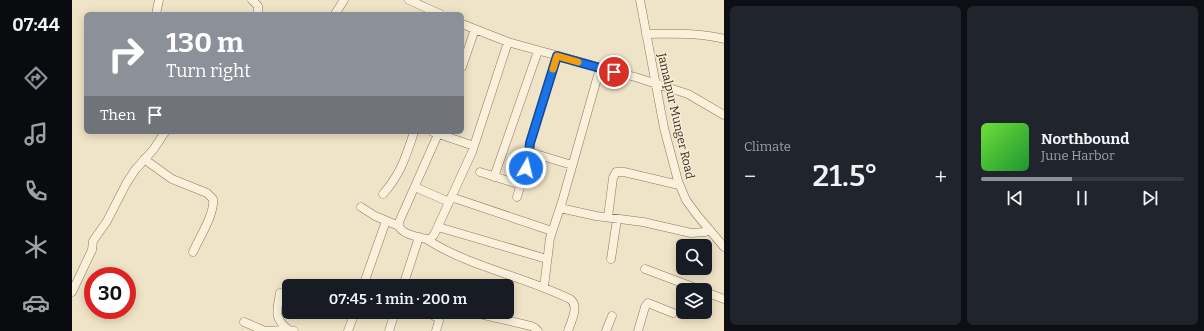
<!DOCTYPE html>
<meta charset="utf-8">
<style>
:root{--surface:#171b24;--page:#20242c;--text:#f1f3f6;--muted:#9ea1a6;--line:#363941;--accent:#8c9099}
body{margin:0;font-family:Bitter,serif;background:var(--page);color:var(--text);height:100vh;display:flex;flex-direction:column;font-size:15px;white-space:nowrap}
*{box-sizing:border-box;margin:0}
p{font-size:13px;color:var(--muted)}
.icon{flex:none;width:22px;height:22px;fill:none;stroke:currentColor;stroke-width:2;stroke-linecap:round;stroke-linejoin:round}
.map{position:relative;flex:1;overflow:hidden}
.details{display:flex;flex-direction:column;gap:6px;padding:6px;background:#0d0f14;width:480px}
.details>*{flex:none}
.banner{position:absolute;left:12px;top:12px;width:380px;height:122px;border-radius:6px;box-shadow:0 2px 10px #0003;background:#8c9099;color:#fff;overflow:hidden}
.tools{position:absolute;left:604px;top:239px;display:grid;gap:8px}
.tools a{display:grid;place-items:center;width:36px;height:36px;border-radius:6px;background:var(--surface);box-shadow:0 2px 10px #0003;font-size:20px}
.speed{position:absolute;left:12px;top:267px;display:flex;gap:8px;font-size:20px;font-weight:700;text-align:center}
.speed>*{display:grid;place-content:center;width:52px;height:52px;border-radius:50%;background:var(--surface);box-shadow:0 2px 10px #0003;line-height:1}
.speed .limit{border:6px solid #d22;background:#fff;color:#111}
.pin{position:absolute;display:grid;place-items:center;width:34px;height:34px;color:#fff;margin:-17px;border:2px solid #fff;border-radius:50%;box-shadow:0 1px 4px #0007}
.me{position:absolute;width:44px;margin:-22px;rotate:8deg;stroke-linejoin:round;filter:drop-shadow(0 0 3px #0008)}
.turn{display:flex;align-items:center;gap:14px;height:84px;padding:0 16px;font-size:18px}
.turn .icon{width:52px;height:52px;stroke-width:2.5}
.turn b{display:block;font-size:28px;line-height:34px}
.then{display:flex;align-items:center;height:38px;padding:0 16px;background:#0003;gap:8px;font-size:15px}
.big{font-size:30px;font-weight:600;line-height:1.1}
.details .widget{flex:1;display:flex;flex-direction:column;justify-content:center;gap:6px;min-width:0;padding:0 14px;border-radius:6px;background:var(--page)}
.song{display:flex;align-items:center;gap:12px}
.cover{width:48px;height:48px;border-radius:6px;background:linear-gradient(135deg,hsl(100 70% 55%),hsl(130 70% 35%))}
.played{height:4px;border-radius:2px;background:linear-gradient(90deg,var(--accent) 45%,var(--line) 45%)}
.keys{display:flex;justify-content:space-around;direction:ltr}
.heat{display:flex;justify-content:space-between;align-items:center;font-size:22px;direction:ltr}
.details .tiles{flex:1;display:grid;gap:6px;grid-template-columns:repeat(2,1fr)}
.trip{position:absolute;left:210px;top:279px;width:232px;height:40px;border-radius:6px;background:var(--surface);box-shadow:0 2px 10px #0003;font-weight:600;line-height:40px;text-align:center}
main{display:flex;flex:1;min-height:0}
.tab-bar{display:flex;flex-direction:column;width:72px;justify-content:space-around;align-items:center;background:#090b0e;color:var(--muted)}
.tab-bar .icon{width:28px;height:28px}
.tab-bar .on{color:var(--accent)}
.tab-bar b{font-size:18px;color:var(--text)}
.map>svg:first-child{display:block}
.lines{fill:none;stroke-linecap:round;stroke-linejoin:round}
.minor-casing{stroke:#8d765c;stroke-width:9}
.minor{stroke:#faf1dc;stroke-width:8}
.route-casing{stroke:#114b97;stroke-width:10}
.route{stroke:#1a73e8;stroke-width:7}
.slow{stroke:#f59e0b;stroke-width:7}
.labels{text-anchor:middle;stroke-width:3;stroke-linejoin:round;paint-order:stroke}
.street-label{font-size:12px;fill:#3d2e20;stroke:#f7eed8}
</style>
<main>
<nav class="tab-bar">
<b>07:44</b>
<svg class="icon on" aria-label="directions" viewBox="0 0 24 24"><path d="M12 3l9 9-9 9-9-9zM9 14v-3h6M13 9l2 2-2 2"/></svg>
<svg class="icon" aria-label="music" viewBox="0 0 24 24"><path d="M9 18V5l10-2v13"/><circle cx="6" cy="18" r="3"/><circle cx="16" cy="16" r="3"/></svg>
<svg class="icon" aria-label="phone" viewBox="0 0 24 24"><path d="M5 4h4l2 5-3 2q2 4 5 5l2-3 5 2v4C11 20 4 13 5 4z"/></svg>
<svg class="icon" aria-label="climate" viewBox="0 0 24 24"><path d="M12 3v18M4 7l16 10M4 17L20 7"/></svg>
<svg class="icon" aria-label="car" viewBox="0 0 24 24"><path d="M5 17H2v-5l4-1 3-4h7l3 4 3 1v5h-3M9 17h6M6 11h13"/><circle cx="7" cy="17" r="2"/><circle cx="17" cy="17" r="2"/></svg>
</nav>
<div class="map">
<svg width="652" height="331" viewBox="0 0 652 331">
<rect width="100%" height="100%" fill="#f0e4c8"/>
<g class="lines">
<!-- minor casing -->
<g class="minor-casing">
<path id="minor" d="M180,0L186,6V14
M337,0L368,14
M568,0L592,128L606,181L614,200L625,215L652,247
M84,14L87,0
M263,14L272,0
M390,24L436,42L563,77L616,94L652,115
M574,34C600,34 627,32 652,39
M390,67L403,29
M361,132L402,146
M367,132L327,222C327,224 326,226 328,228C331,234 351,239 358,239L362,235L400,152L436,42
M457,152L500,165
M72,159L100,179L135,193L141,199C143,214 127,238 121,252
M408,172L449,185
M422,177L466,51
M343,187L377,202
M311,194C329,174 334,156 342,132
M379,197L480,231
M445,197L456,161L458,143L485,56
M289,207L303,216L327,226
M488,208L524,216L571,222L619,233L633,232L638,230
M536,217L541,178L544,172H552L607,185
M366,227L475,259
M354,239C398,267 451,276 498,299C508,306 499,321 496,331
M539,259L545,219
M573,269L629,290
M291,286L314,221
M331,286L347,237
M472,287L478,238L490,202L528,68
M0,292L20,250L21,241L35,221L54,184L63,170L81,150L93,132
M633,292L652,299
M208,293C205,311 201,318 217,330
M355,312L366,318L367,321L364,331
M399,312L459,326L463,328L466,331
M172,322L193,331L212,330L222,331
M276,331L283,312
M317,331L323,312
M534,331L540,316
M566,331L573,307L576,303L601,313"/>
</g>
<!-- minor -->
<use href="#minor" class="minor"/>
</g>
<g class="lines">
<!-- route casing -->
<g class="route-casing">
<path id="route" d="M454,168L456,161L458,143L485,56L542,72"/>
</g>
<!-- route -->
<use href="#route" class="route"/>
<!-- slow -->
<path class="slow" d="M481,69L485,56L506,62"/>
</g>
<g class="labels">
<!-- street labels -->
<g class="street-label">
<text transform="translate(604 116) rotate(77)" y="4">Jamalpur Munger Road</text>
</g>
</g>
</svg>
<div class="tools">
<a><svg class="icon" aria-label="search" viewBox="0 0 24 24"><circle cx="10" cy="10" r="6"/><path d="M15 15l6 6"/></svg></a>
<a><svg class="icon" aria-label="layers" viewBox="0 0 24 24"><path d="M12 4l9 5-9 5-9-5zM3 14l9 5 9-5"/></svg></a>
</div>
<div class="speed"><div class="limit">30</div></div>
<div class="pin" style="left:542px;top:72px;background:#d93025"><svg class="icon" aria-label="arrive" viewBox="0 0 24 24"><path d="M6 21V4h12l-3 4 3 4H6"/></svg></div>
<svg class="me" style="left:454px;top:168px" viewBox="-20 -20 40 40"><circle r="17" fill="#1a73e8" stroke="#fff" stroke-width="3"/><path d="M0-11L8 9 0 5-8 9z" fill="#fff"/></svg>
<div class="trip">07:45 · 1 min · 200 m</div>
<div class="banner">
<div class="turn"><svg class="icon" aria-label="right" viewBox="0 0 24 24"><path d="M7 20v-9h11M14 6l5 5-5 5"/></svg><div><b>130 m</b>Turn right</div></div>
<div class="then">Then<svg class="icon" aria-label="arrive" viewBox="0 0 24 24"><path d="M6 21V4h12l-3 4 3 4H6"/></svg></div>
</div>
</div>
<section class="details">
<div class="tiles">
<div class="widget"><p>Climate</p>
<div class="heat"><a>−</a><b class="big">21.5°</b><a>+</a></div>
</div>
<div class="widget">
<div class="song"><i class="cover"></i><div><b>Northbound</b><p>June Harbor</p></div></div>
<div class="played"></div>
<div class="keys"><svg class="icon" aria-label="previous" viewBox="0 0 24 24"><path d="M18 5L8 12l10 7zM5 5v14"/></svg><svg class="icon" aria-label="pause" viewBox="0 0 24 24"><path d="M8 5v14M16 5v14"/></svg><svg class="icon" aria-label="next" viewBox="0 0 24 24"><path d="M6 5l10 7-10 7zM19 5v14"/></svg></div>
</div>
</div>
</section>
</main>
